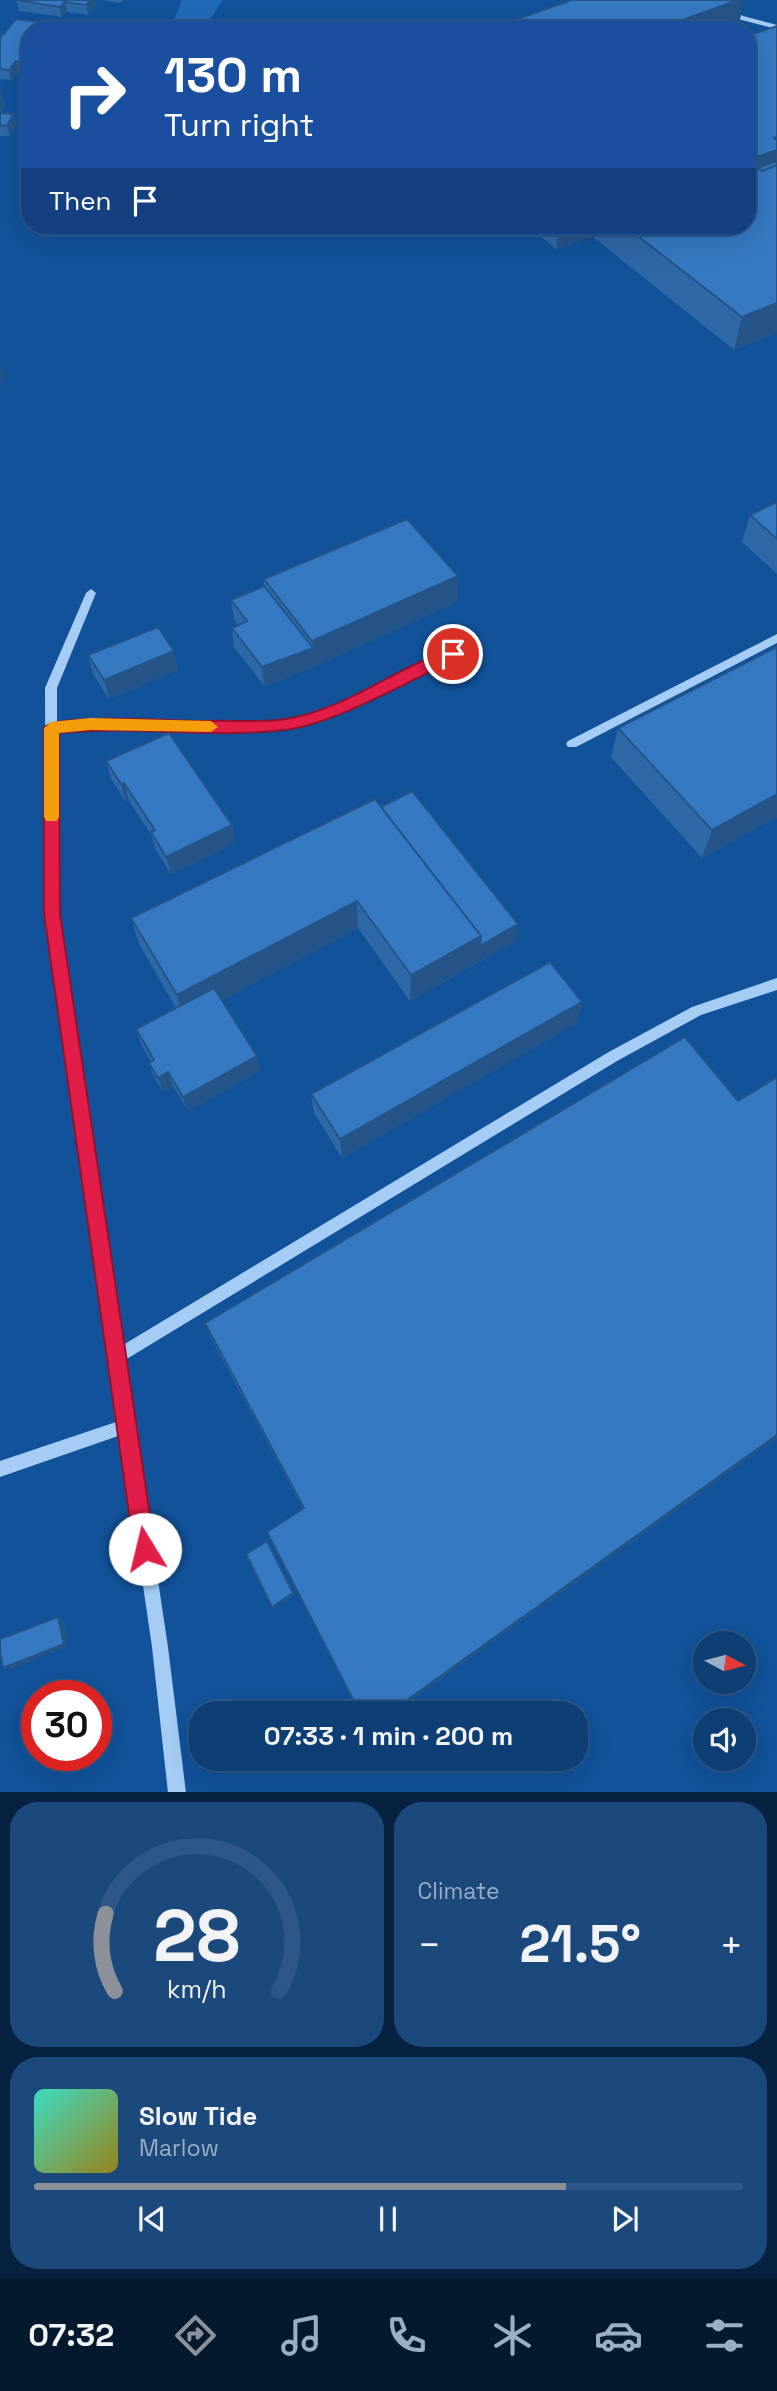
<!DOCTYPE html>
<meta charset="utf-8">
<style>
:root{--surface:#0d3e74;--page:#1b497c;--text:#f1f3f6;--muted:#9aaec5;--line:#2d5786;--accent:#8c9099}
body{margin:0;font-family:"Space Grotesk",sans-serif;background:var(--page);color:var(--text);height:100vh;display:flex;flex-direction:column;font-size:26px;white-space:nowrap}
*{box-sizing:border-box;margin:0}
p{font-size:23px;color:var(--muted)}
.icon{flex:none;width:38px;height:38px;fill:none;stroke:currentColor;stroke-width:2;stroke-linecap:round;stroke-linejoin:round}
.map{position:relative;height:1792px;overflow:hidden}
.panel{display:flex;flex-direction:column;gap:10px;padding:10px;background:#072240;flex:1}
.panel>*{flex:none}
.banner{position:absolute;left:21px;top:21px;width:735px;height:214px;border-radius:28px;box-shadow:0 7px 28px #0002,0 0 0 2px var(--line);background:#1a4fa0;color:#fff;overflow:hidden}
.needle{width:46px;rotate:97deg}
.controls{position:absolute;left:693px;top:1631px;display:grid;gap:14px}
.controls a{display:grid;place-items:center;width:63px;height:63px;border-radius:50%;background:var(--surface);box-shadow:0 7px 28px #0002,0 0 0 2px var(--line);font-size:35px}
.speed{position:absolute;left:21px;top:1680px;display:flex;gap:14px;font-size:35px;font-weight:700;text-align:center}
.speed>*{display:grid;place-content:center;width:91px;height:91px;border-radius:50%;background:var(--surface);box-shadow:0 7px 28px #0002,0 0 0 2px var(--line);line-height:1}
.speed .limit{border:10px solid #d22;background:#fff;color:#111}
.pin{position:absolute;display:grid;place-items:center;width:60px;height:60px;color:#fff;margin:-30px;border:4px solid #fff;border-radius:50%;box-shadow:0 2px 7px #0007}
.me{position:absolute;width:77px;margin:-38px;rotate:351deg;stroke-linejoin:round;filter:drop-shadow(0 0 5px #0008)}
.turn{display:flex;align-items:center;gap:24px;height:147px;padding:0 28px;font-size:32px}
.turn .icon{width:91px;height:91px;stroke-width:2.5}
.turn b{display:block;font-size:49px;line-height:60px}
.then{display:flex;align-items:center;height:66px;padding:0 28px;background:#0003;gap:14px;font-size:26px}
.big{font-size:52px;font-weight:800;line-height:1.1}
.panel .tile{flex:1;display:flex;flex-direction:column;justify-content:center;gap:10px;min-width:0;padding:0 24px;border-radius:28px;background:var(--page)}
.panel .dial{align-items:center;gap:0}
.dial svg{height:182px;overflow:visible;fill:none;stroke:var(--line);stroke-width:7;stroke-linecap:round;text-anchor:middle}
.dial text{fill:var(--text);stroke:none}
.song{display:flex;align-items:center;gap:21px}
.cover{width:84px;height:84px;border-radius:10px;background:linear-gradient(135deg,hsl(170 70% 55%),hsl(50 70% 35%))}
.played{height:7px;border-radius:4px;background:linear-gradient(90deg,var(--accent) 75%,var(--line) 75%)}
.keys{display:flex;justify-content:space-around;direction:ltr}
.heat{display:flex;justify-content:space-between;align-items:center;font-size:38px;direction:ltr}
.panel .tiles{flex:1;display:grid;gap:10px;grid-template-columns:1fr 1fr}
.tile:last-child{grid-column:span 2}
.trip{position:absolute;left:189px;top:1701px;width:399px;height:70px;border-radius:28px;background:var(--surface);box-shadow:0 7px 28px #0002,0 0 0 2px var(--line);font-weight:800;line-height:70px;text-align:center}
.tab-bar{display:flex;height:112px;justify-content:space-around;align-items:center;background:#05192e;color:var(--muted)}
.tab-bar .icon{width:49px;height:49px}
.tab-bar .current{color:var(--accent)}
.tab-bar b{font-size:32px;color:var(--text)}
.map>svg:first-child{display:block}
.green{fill:#206ab9}
.lines{fill:none;stroke-linecap:round;stroke-linejoin:round}
.minor{fill:#a5ccf4;fill-rule:evenodd}
.wall{fill:#2e68a7}
.shaded-wall{fill:#255588}
.building{fill:#3579c2;stroke:#255588;stroke-width:2}
.route{fill:#e11d48;stroke:#92132f;stroke-width:2}
.slow{fill:#f59e0b}
</style>
<div class="map">
<svg width="777" height="1793" viewBox="0 0 777 1793">
<rect width="100%" height="100%" fill="#11529b"/>
<!-- green -->
<path class="green" d="M182,0H223L203,30H170Z"/>
<g class="lines">
<!-- minor -->
<path class="minor" d="M703,0H712L743,16L777,25V29L738,19Z
M91,589L96,593L57,688V723L90,720L189,723L286,721L320,712L448,651L452,650L457,654L456,657L327,718L286,729L189,731L90,728L57,732L58,914L123,1345L607,1053L692,1007L777,978V990L701,1015L617,1061L125,1360L168,1647L186,1793H168L152,1647L121,1435L0,1477V1461L119,1421L46,914L45,688L86,593Z
M777,634V643L576,747H568L566,744L568,741Z"/>
</g>
<!-- wall -->
<path class="wall" d="M16,0H95L96,5L88,15L67,12L62,17L19,11Z
M102,0H123L120,3Z
M47,23L49,30H30V79L23,78L22,72H19L11,80L0,79V38Z
M777,26V333L734,350L592,236L556,249L528,226H747Z
M0,87L5,106L1,113L13,114L16,124L10,136H0Z
M777,502V574L742,542L750,515Z
M264,579L457,602L314,667L264,686L234,647L232,628L238,625L234,619L231,600L264,586Z
M777,647V817L702,858L611,757L618,728Z
M88,655L178,670L109,699L93,674Z
M106,761L232,825L235,843L171,874L155,849L152,836L129,801L126,802L111,779Z
M381,807L516,941L410,1001L358,928L222,1000L257,1056L260,1071L188,1111L173,1086L163,1092L154,1077L149,1063L151,1062L141,1044L136,1029L176,1008L139,944L131,918Z
M582,1002L577,1023L342,1158L314,1113L311,1094Z
M777,1077V1438L393,1713H360L303,1509L212,1340L205,1323L738,1101Z"/>
<!-- shaded-wall -->
<path class="shaded-wall" d="M90,0H95L96,5L88,15L86,5Z
M738,0H744L738,30H655Z
M65,2L67,12L62,17L60,7Z
M47,23L49,30H42Z
M30,44V58L23,54Z
M16,61L19,72L11,80L9,70Z
M0,87L5,106L0,115Z
M13,114L16,124L10,136L7,126Z
M777,137V195L747,160L774,138Z
M559,226H594L592,236L556,249Z
M777,303V333L734,350L742,317Z
M2,365L5,375L0,388V370Z
M458,576L457,602L314,667L264,686L262,667L313,648L312,641Z
M174,651L178,670L109,699L104,680Z
M124,783L129,801L126,802L121,784Z
M777,794V817L702,858L712,830Z
M232,825L235,843L171,874L166,857Z
M357,901L358,928L184,1021L177,995Z
M518,924L516,941L478,962L480,946Z
M481,936L478,962L410,1001L411,975Z
M582,1002L577,1023L342,1158L340,1139Z
M257,1056L260,1071L188,1111L183,1097Z
M168,1072L173,1086L163,1092L158,1078Z
M777,1435V1438L393,1713H389Z
M293,1593L294,1595L274,1609L272,1607Z
M58,1617L63,1619L68,1646L8,1670L3,1668Z"/>
<!-- building -->
<path class="building" d="M16,0H90L86,5L65,2L60,7Z
M572,0H738L655,30H485Z
M16,19L47,23L42,30H30V44L23,54L30,55V69L21,67L25,63L16,61L9,70L0,69V38Z
M777,26V137L774,138L777,140V150L747,160L762,171L777,165V303L742,317L625,226H747V36Z
M0,113L13,114L7,126L0,125Z
M777,161V165L762,171L758,168Z
M777,502V539L750,515Z
M407,519L458,576L312,641L264,579Z
M264,586L313,648L262,667L232,628L247,621L231,600Z
M158,627L174,651L104,680L88,655Z
M777,647V794L712,830L618,728Z
M169,733L232,825L166,857L151,832L155,830L124,783L121,784L106,761Z
M412,791L518,924L480,946L481,936L381,807Z
M375,799L481,936L411,975L357,901L177,995L131,918Z
M550,962L582,1002L340,1139L311,1094Z
M214,988L257,1056L183,1097L168,1072L158,1078L149,1063L154,1060L136,1029Z
M685,1037L738,1101L777,1077V1435L389,1713H360L267,1532L304,1508L205,1323Z
M267,1541L293,1593L272,1607L246,1554Z
M58,1617L64,1644L3,1668L0,1652V1639Z"/>
<!-- route -->
<path class="route" d="M453,649L460,654L458,658C411,680 333,725 284,730C209,739 133,725 59,733L60,914L155,1549L152,1556L145,1559L138,1556L134,1549L44,914V728C55,712 181,722 206,721C232,720 260,723 286,719C345,710 396,667 453,649Z"/>
<!-- slow -->
<path class="slow" d="M90,718L211,721L218,727L211,732L90,730L59,733V817L57,821H46L44,817V728L51,722Z"/>
</svg>
<div class="controls">
<a><svg class="needle" viewBox="-14 -14 28 28"><path d="M0-13l5 13h-10z" fill="#e53935"/><path d="M0 13l5-13h-10z" fill="#9aaec5"/></svg></a>
<a><svg class="icon" aria-label="sound" viewBox="0 0 24 24"><path d="M4 9h4l5-4v14l-5-4H4zM17 9q2 3 0 6"/></svg></a>
</div>
<div class="speed"><div class="limit">30</div></div>
<div class="pin" style="left:453px;top:654px;background:#d93025"><svg class="icon" aria-label="arrive" viewBox="0 0 24 24"><path d="M6 21V4h12l-3 4 3 4H6"/></svg></div>
<svg class="me" style="left:145px;top:1549px" viewBox="-20 -20 40 40"><circle r="19" fill="#fff"/><path d="M0-13L10 11 0 6-10 11z" fill="#e11d48"/></svg>
<div class="trip">07:33 · 1 min · 200 m</div>
<div class="banner">
<div class="turn"><svg class="icon" aria-label="right" viewBox="0 0 24 24"><path d="M7 20v-9h11M14 6l5 5-5 5"/></svg><div><b>130 m</b>Turn right</div></div>
<div class="then">Then<svg class="icon" aria-label="arrive" viewBox="0 0 24 24"><path d="M6 21V4h12l-3 4 3 4H6"/></svg></div>
</div>
</div>
<section class="panel">
<div class="tiles">
<div class="tile dial"><svg viewBox="0 0 100 80">
<path d="M14 69A42 42 0 1 1 86 69"/>
<path d="M14 69A42 42 0 0 1 10 35" stroke="#8c9099"/>
<text x="50" y="56" font-size="32" font-weight="700">28</text>
<text x="50" y="72" font-size="11">km/h</text>
</svg></div>
<div class="tile"><p>Climate</p>
<div class="heat"><a>−</a><b class="big">21.5°</b><a>+</a></div>
</div>
<div class="tile">
<div class="song"><i class="cover"></i><div><b>Slow Tide</b><p>Marlow</p></div></div>
<div class="played"></div>
<div class="keys"><svg class="icon" aria-label="previous" viewBox="0 0 24 24"><path d="M18 5L8 12l10 7zM5 5v14"/></svg><svg class="icon" aria-label="pause" viewBox="0 0 24 24"><path d="M8 5v14M16 5v14"/></svg><svg class="icon" aria-label="next" viewBox="0 0 24 24"><path d="M6 5l10 7-10 7zM19 5v14"/></svg></div>
</div>
</div>
</section>
<nav class="tab-bar">
<b>07:32</b>
<svg class="icon current" aria-label="directions" viewBox="0 0 24 24"><path d="M12 3l9 9-9 9-9-9zM9 14v-3h6M13 9l2 2-2 2"/></svg>
<svg class="icon" aria-label="music" viewBox="0 0 24 24"><path d="M9 18V5l10-2v13"/><circle cx="6" cy="18" r="3"/><circle cx="16" cy="16" r="3"/></svg>
<svg class="icon" aria-label="phone" viewBox="0 0 24 24"><path d="M5 4h4l2 5-3 2q2 4 5 5l2-3 5 2v4C11 20 4 13 5 4z"/></svg>
<svg class="icon" aria-label="climate" viewBox="0 0 24 24"><path d="M12 3v18M4 7l16 10M4 17L20 7"/></svg>
<svg class="icon" aria-label="car" viewBox="0 0 24 24"><path d="M5 17H2v-5l4-1 3-4h7l3 4 3 1v5h-3M9 17h6M6 11h13"/><circle cx="7" cy="17" r="2"/><circle cx="17" cy="17" r="2"/></svg>
<svg class="icon" aria-label="filters" viewBox="0 0 24 24"><path d="M4 7h16M4 17h16"/><circle cx="9" cy="7" r="2"/><circle cx="15" cy="17" r="2"/></svg>
</nav>
